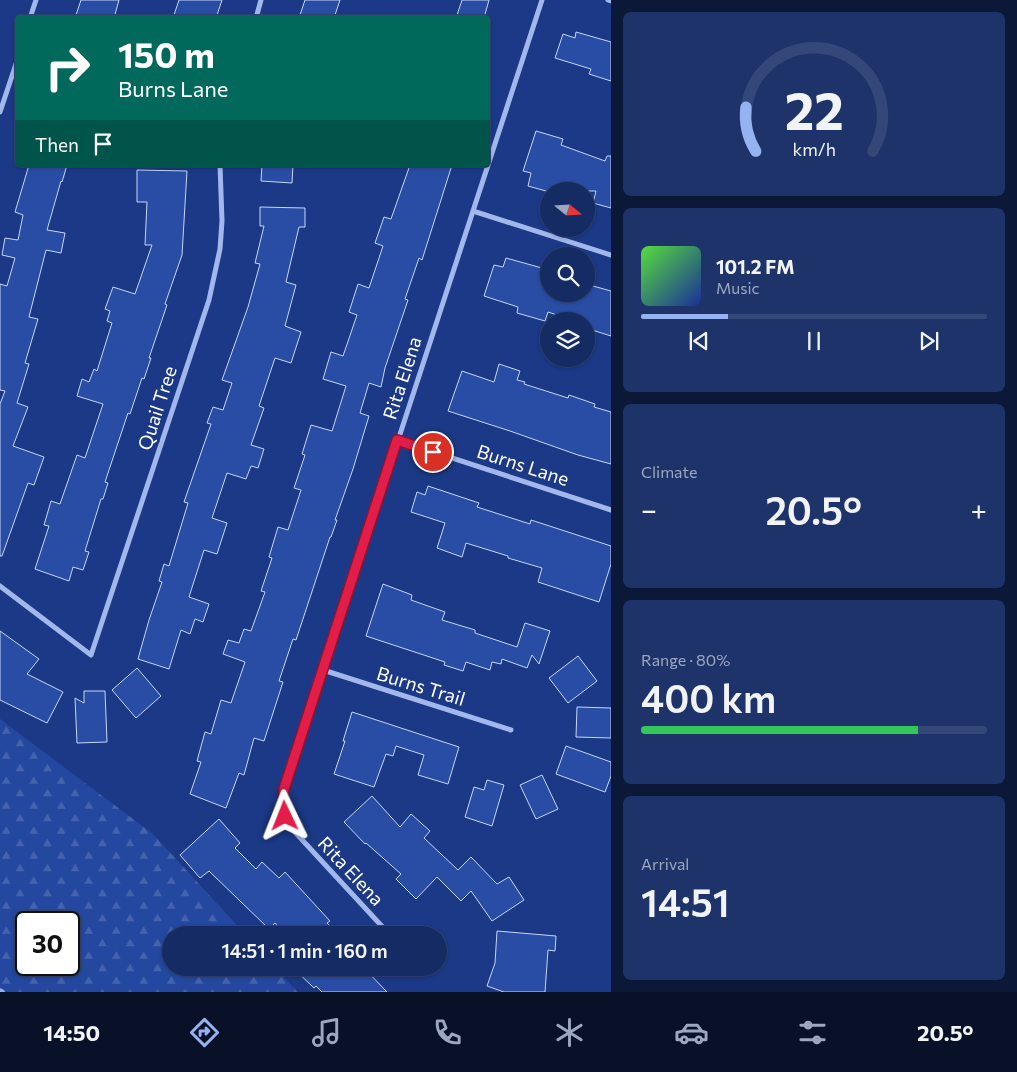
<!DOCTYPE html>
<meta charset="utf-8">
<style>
:root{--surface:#142b64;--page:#1d336a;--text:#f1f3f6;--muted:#9da7bf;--line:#334778;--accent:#95b2f1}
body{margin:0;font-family:Commissioner,sans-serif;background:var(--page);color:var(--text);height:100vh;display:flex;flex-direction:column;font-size:19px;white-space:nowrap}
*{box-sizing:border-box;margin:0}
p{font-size:16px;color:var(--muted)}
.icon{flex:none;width:28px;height:28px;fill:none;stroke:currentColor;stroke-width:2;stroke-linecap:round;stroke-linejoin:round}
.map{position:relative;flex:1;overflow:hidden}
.sheet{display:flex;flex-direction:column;gap:12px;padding:12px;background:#0b1837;width:406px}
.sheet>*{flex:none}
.guide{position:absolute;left:15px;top:15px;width:475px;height:152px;border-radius:5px;box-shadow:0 1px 4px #0004,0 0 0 1px var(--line);background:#00695c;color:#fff;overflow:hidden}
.needle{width:32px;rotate:108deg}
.tools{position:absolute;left:540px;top:182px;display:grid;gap:10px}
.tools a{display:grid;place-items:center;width:55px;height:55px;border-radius:50%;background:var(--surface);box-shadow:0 1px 4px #0004,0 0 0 1px var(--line);font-size:25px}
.speed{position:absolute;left:15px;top:911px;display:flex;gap:10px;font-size:25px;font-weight:700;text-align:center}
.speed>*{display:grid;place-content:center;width:65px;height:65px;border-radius:50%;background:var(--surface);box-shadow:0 1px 4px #0004,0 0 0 1px var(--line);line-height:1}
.speed .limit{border:2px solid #111;border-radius:8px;background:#fff;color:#111}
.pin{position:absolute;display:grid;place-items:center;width:42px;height:42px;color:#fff;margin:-21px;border:2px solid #fff;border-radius:50%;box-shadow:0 1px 5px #0007}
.me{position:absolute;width:55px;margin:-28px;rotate:358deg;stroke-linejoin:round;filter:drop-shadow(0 0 4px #0008)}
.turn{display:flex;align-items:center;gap:18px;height:105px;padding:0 20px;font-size:22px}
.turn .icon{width:65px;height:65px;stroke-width:2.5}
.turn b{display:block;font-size:35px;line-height:42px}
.then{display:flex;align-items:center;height:48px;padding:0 20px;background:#0003;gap:10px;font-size:19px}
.big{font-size:38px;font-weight:600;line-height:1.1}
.sheet .widget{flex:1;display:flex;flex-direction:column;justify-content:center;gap:8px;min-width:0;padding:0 18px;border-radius:8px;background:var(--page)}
.sheet .dial{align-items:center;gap:0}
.dial svg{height:130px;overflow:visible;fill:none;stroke:var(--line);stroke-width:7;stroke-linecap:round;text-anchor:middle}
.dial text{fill:var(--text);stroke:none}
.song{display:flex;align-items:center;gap:15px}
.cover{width:60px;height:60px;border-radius:8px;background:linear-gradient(135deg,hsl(110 70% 55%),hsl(230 70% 35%))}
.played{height:5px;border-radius:2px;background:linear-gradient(90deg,var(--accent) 25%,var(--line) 25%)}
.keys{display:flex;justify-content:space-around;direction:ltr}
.heat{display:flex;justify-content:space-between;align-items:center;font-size:28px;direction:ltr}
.charge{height:8px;border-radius:4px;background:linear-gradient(90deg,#34c759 80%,var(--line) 0)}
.trip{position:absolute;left:162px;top:926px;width:285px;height:50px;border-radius:25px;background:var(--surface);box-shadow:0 1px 4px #0004,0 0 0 1px var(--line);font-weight:600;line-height:50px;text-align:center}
.tab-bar{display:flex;height:80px;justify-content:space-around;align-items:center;background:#081128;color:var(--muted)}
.tab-bar .icon{width:35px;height:35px}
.tab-bar .current{color:var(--accent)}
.tab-bar b{font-size:22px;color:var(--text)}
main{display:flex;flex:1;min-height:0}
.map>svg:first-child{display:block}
.forest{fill:url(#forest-firs);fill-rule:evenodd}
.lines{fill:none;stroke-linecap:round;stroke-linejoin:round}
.stream{stroke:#94b0ee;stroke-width:5.5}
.building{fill:#294da4;stroke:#c7d6f9}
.street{stroke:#a2b8ec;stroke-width:5}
.route-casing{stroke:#92132f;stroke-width:12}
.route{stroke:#e11d48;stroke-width:9}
.labels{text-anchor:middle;stroke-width:5;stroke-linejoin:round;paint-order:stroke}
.street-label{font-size:19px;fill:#fff;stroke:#1b3986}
</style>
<main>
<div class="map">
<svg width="611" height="992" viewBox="0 0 611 992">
<defs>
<pattern id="forest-firs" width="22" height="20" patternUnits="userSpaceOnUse" patternTransform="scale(1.25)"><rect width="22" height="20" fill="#24489f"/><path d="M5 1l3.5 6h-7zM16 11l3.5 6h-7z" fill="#4563ad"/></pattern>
</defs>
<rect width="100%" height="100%" fill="#1b3986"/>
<!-- forest -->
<path class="forest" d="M0,719L153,834L246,935H171V968H275L298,992H0ZM26,922H69V965H26Z"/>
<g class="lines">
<!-- stream -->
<path class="stream" d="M0,991L2,992"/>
</g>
<!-- building -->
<path class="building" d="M81,0H119L114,18H75Z
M179,0H222L216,18H173Z
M305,0H340L334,18H299Z
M462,0H489L484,18H456Z
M576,32L611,42V81L589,74L591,69L555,58L563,34L575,38Z
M536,131L563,139L561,145L605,161L607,156H611V208L593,203L596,191H546L528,186L531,173L523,171Z
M29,165H67L62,182L61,181L47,230L65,233L61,253L46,250L29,317L38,319L25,363L29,364L17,403L28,407L13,446L44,457L34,485L28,483L2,556H0V404L5,391L0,390V284L7,286L15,258L2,255L5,238L18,240L23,215L15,212Z
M262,165H293L292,183L261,181Z
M410,165H452L422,260L419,258L405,299L408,300L385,368L381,387L369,383L360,413L369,416L353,469L335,520H337L331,537H330L296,640L293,639L279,681L283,682L264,741L254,738L244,775L239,773L226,808L190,794L201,762L197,761L205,732L211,734L221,700L231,703L245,662L223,654L228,640L239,643L244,629L251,631L265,592L261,591L272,558L269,557L278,527L288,530L301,490L294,488L305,455L302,454L311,425L332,431L346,386L323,379L331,352L343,356L357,315L349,312L358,284L369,288L383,246L375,243L384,217L391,219Z
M137,170L187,171L182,255L165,304L167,305L149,358H151L144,379L142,378L130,414L128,413L105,482L108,483L103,499H101L85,551L89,552L83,570L73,567L69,581L35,569L49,526L44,525L51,501L60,504L77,455L85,458L103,404L77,396L82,379L89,382L94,369L97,371L112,323L107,321L110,311L105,309L113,287L135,294L152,245H145L147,202H137Z
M260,207L305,208V227H299L286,282L296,285L285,326L301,332L291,363L275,358L259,406L264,408L251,445L264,449L258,468L251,466L246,479L227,473L212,518L227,523L217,554L204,550L189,597L209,604L203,622L195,619L190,634L181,630L169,669L138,659L149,620L162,582L159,581L164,564L169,566L188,503L184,502L211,424L207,423L213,407L223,410L232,383L222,380L248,307L260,264L255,263L264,226H260Z
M506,258L549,270V294H586V284L611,291V336L586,328V321H575L548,312L545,321L517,313L518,307L484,296L494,265L503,267Z
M499,364L520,371L517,380L525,382L524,384L568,398L569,395L595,404L594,407L611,412V464L578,455L510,431L448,411L462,371L494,382Z
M428,486L479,503L477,507L530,524L531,520L611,546V564L599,602L538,582L542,568L508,558V556L466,543L462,557L437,548L445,523L411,512L417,492L425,495Z
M383,584L412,595L411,600L445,612L442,620L475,630V633L517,647L525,623L550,631L539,664L532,655L527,668L502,659L501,664L492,662L490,670L466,662L463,671L444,665L445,662L366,636Z
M0,631L39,659L27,674L63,692L47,723L0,700Z
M578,656L597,681L568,703L549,678Z
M137,668L161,696L136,718L112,690Z
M84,691H105L107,742L77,743L75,698L84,703Z
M577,707L611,708V738L576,737Z
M352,712L459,747L448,784L418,775L424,755L396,746L393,756L386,754L374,787L334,774L345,741H343Z
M566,746L611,762V776L605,792L556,774Z
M542,775L558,809L536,819L520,785Z
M487,780L504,785L492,826L465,817L474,787L484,790Z
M372,796L400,827L411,814L430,831L424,838L458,870L471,857L497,884L509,877L524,900L492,921L471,891L461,901L437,877L416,899L396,879L401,874L366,843L365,844L344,822Z
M219,819L240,843L235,848L256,869L262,862L279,878L285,872L330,921L327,923L339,935H286L275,923L269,929L209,871L200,878L180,855Z
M497,931L556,936L555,951L548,950L545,992H504L487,986L495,963Z
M293,968H364L387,992H322L316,986L314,988Z"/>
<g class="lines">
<!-- street -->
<path class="street" d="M608,0L611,1
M30,18L36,0
M256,18L261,0
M0,112L18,58
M473,211L611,255
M397,440L611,510
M0,586L91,655L209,300L220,249L222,221L220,165
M323,670L511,730
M390,935L293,830C284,813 283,807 284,789L542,0"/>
</g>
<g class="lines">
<!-- route casing -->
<g class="route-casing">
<path id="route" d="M285,816L283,807L284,789L397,440L433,452"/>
</g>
<!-- route -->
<use href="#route" class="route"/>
</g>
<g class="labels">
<!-- street labels -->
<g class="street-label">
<text transform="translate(402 378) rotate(-72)" y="7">Rita Elena</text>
<text transform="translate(157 408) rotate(-72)" y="7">Quail Tree</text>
<text transform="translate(523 465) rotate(18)" y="7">Burns Lane</text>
<text transform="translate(421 686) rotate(17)" y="7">Burns Trail</text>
<text transform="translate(351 871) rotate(47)" y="7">Rita Elena</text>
</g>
</g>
</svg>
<div class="tools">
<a><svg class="needle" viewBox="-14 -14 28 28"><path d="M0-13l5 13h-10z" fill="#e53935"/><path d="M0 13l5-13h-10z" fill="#9da7bf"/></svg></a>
<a><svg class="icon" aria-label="search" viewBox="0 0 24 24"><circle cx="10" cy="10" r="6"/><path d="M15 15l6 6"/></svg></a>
<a><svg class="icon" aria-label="layers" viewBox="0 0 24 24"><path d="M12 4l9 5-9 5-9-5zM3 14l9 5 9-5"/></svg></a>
</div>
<div class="speed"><div class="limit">30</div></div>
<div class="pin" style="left:433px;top:452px;background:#d93025"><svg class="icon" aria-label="arrive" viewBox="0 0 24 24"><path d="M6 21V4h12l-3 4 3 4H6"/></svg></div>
<svg class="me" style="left:285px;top:816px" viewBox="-20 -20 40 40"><path d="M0-17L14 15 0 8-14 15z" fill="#e11d48" stroke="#fff" stroke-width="4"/></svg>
<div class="trip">14:51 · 1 min · 160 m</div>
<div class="guide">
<div class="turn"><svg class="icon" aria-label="right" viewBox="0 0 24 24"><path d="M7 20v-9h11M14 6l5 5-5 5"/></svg><div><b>150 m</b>Burns Lane</div></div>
<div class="then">Then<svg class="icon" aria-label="arrive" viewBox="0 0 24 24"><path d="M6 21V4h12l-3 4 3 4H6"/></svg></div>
</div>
</div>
<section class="sheet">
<div class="widget dial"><svg viewBox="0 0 100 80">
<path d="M14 69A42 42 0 1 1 86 69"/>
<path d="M14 69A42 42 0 0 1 8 42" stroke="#95b2f1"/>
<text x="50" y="56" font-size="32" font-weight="700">22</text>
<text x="50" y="72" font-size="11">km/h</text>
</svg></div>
<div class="widget">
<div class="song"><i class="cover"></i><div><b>101.2 FM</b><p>Music</p></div></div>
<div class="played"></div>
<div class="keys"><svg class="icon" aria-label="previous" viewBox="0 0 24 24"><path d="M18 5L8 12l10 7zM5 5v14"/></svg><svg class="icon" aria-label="pause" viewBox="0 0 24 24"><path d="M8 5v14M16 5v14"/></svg><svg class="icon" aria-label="next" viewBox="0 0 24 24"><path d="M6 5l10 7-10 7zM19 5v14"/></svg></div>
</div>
<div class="widget"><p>Climate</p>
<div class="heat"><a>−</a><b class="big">20.5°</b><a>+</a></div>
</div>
<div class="widget"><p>Range · 80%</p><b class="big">400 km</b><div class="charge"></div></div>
<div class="widget"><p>Arrival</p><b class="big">14:51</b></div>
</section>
</main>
<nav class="tab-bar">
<b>14:50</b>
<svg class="icon current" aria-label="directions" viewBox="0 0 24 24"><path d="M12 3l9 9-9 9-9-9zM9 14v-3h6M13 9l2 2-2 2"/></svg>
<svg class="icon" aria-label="music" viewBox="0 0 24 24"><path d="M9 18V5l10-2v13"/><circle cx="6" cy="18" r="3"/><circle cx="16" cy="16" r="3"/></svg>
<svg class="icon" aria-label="phone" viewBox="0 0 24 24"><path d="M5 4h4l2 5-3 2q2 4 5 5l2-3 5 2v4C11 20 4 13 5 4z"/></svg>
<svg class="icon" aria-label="climate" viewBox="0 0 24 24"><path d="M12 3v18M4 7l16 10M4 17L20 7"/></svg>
<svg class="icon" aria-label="car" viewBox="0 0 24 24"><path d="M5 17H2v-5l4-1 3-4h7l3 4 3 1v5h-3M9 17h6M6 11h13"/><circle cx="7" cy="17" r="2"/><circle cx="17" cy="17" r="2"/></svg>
<svg class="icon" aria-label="filters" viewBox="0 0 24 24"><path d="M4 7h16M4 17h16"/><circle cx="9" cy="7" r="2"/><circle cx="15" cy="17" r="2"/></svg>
<b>20.5°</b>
</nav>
